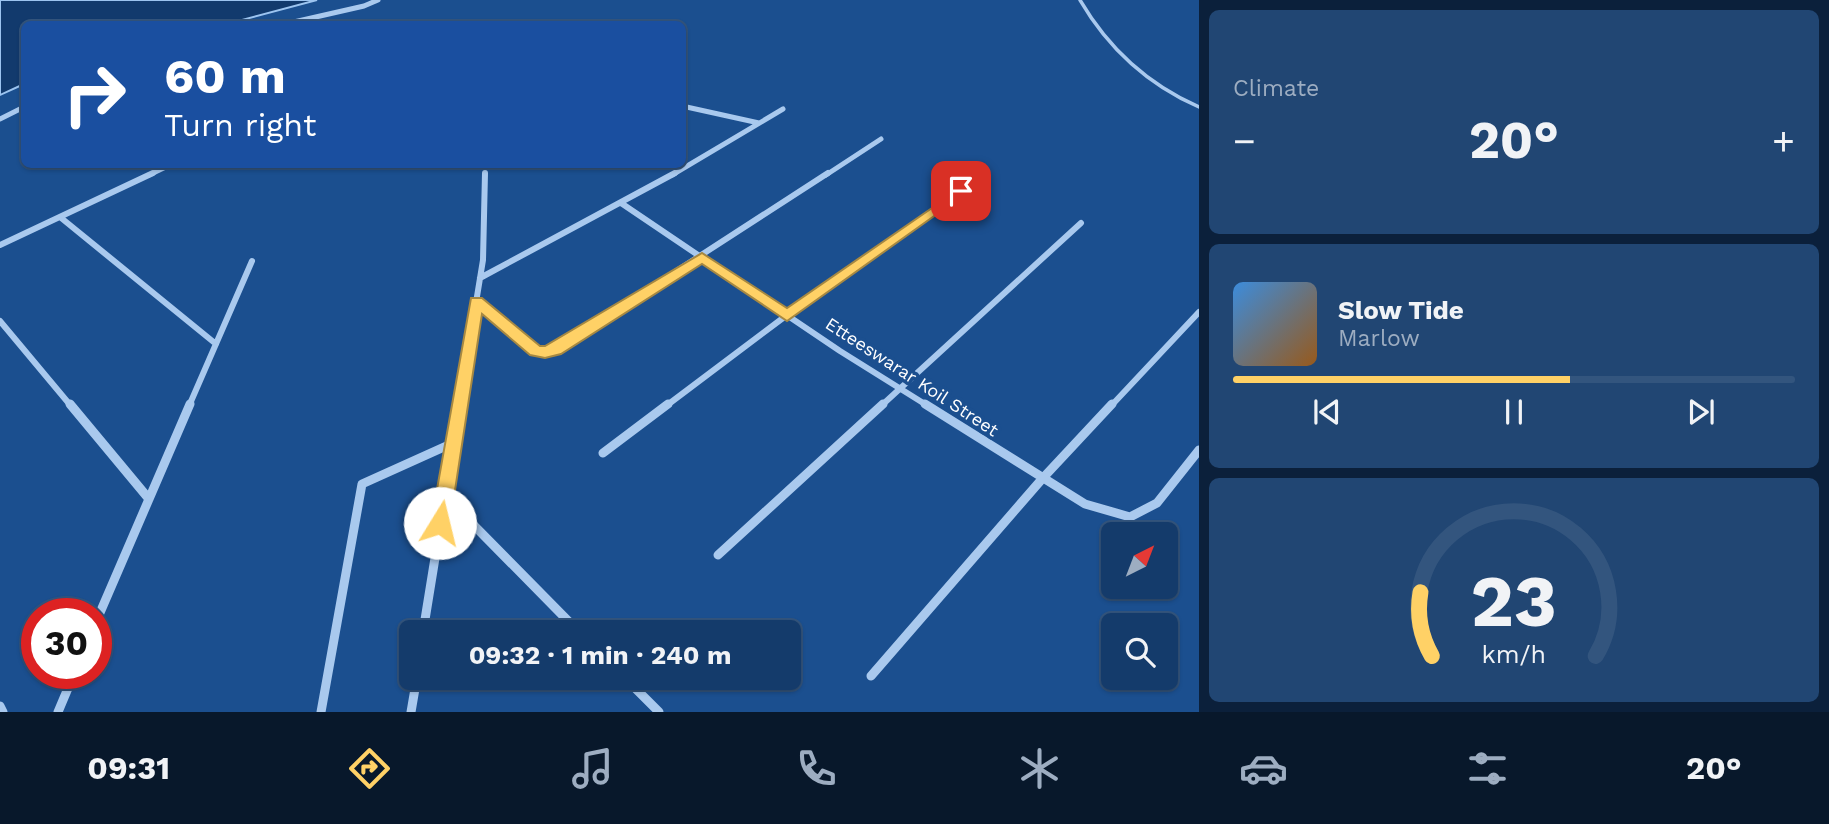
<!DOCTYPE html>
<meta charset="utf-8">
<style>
:root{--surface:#143b6b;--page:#214673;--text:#f1f3f6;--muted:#9dadc1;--line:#33557e;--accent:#ffd166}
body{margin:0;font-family:"Work Sans",sans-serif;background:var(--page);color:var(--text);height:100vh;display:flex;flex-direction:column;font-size:26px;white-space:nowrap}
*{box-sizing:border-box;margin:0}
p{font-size:23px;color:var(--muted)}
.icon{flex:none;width:38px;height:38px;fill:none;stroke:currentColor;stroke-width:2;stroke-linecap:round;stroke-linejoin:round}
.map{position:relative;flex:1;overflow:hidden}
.panel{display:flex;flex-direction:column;gap:10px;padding:10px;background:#0b203b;width:630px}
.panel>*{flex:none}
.top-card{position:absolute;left:21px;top:21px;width:665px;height:147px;border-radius:10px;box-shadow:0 2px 5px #0004,0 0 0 2px var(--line);background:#1a4fa0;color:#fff;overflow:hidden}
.needle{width:46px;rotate:42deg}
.tools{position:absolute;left:1101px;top:522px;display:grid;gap:14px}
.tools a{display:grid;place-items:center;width:77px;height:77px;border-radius:10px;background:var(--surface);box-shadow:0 2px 5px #0004,0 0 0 2px var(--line);font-size:35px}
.speed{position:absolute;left:21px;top:598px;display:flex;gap:14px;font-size:35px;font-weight:700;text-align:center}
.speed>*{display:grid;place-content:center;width:91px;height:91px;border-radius:50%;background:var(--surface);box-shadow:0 2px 5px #0004,0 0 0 2px var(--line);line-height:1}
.speed .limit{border:10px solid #d22;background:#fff;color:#111}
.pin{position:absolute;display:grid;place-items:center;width:60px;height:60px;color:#fff;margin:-30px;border-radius:14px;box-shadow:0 4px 10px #0006}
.me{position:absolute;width:77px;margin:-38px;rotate:9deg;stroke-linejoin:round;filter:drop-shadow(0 0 5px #0008)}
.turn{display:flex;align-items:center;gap:24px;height:147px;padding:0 28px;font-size:32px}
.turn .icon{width:91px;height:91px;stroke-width:2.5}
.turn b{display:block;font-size:49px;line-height:60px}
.big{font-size:52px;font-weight:700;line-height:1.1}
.panel .tile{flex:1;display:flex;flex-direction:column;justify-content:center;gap:10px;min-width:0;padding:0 24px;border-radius:10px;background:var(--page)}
.panel .dial{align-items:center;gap:0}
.dial svg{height:182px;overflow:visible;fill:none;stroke:var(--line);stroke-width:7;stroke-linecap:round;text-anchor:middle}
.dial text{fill:var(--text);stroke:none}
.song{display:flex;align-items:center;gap:21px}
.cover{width:84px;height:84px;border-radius:10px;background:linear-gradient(135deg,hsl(210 70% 55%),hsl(30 70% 35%))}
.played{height:7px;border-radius:4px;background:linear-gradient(90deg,var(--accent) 60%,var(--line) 60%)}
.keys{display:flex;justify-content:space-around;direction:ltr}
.heat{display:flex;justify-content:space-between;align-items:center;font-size:38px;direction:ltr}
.trip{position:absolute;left:399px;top:620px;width:402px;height:70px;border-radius:10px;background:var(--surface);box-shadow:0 2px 5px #0004,0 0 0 2px var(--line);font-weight:700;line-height:70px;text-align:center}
.tabs{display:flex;height:112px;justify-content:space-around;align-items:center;background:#08182b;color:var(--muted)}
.tabs .icon{width:49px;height:49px}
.tabs .selected{color:var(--accent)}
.tabs b{font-size:32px;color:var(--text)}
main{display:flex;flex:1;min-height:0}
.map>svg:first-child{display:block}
.water{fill:#123a6d;stroke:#9cc4f0;stroke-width:2}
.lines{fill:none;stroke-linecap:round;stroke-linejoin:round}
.lane{stroke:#a9c9ee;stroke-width:3.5}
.street-far2{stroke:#a9c9ee;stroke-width:5}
.street-far1{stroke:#a9c9ee;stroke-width:6}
.street{stroke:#a9c9ee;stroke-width:9}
.route{fill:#ffd166;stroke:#a68842;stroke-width:2}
.labels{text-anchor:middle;stroke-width:7;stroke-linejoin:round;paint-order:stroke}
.street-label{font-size:18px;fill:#fff;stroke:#1b4f8f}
</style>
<main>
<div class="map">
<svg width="1199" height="712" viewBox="0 0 1199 712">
<rect width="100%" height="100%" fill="#1b4f8f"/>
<!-- water -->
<path class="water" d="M0,0H317L227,24H24V84L0,95Z"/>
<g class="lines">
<!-- lane -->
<path class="lane" d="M1080,0C1108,48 1147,84 1199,107"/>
<!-- street-far2 -->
<path class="street-far2" d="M285,24L364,6L378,0
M682,106L759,123
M0,119L24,107
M149,175L172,164
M672,175L783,109
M826,175L881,139"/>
<!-- street-far1 -->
<path class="street-far1" d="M621,203L840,351L928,406
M60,217L216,344
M0,245L153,173
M480,278L675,173
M477,301L536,351L556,349L828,173
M0,321L71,406
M189,406L252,261
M459,406L483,260L485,173
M666,406L787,315L983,176
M881,406L1081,223
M1111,406L1199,312"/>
<!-- street -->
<path class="street" d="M70,404L149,499
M925,404L1085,504L1130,517L1157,503L1199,450
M603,453L668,404
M445,496L579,632
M718,555L883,404
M96,622L190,404
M423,632L460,404
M871,676L1042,479L1112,404
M624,677L659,712
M0,706L3,712
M58,712L74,674
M321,712L362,484L453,443
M411,712L417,677"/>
</g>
<!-- route -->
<path class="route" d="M961,188L965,189V194L787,321L702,264L561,354L545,358L530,355L482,314L450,523L447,529L440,531L434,529L431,523L471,298H482L540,346H545L702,253L787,308Z"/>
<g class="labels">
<!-- street labels -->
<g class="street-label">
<text transform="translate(912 377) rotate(33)" y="6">Etteeswarar Koil Street</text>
</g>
</g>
</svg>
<div class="tools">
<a><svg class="needle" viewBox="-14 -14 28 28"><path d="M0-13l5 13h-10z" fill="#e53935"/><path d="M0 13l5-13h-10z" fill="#9dadc1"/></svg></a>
<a><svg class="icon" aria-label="search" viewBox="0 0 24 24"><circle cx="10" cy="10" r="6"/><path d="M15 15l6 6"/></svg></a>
</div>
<div class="speed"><div class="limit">30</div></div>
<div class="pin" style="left:961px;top:191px;background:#d93025"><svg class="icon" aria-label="arrive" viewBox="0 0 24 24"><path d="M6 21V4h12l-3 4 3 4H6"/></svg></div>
<svg class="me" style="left:440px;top:523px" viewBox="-20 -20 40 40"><circle r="19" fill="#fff"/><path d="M0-13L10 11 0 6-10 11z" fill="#ffd166"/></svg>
<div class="trip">09:32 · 1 min · 240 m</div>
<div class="top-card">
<div class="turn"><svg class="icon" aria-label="right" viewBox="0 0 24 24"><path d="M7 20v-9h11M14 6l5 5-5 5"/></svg><div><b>60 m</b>Turn right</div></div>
</div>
</div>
<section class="panel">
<div class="tile"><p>Climate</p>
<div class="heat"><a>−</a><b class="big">20°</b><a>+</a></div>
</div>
<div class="tile">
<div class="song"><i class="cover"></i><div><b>Slow Tide</b><p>Marlow</p></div></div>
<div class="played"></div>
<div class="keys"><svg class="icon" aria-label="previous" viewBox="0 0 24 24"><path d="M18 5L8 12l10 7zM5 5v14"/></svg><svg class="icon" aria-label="pause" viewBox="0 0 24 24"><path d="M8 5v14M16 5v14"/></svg><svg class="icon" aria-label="next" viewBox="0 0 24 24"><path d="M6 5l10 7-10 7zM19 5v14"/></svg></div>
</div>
<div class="tile dial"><svg viewBox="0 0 100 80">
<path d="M14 69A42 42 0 1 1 86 69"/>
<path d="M14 69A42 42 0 0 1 9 41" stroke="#ffd166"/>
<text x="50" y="56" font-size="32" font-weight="700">23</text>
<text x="50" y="72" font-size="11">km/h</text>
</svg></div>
</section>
</main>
<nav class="tabs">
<b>09:31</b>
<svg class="icon selected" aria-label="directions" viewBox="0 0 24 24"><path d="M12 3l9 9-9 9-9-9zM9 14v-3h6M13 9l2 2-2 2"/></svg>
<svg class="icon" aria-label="music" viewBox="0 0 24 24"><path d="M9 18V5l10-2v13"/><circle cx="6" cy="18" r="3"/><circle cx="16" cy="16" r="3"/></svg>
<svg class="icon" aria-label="phone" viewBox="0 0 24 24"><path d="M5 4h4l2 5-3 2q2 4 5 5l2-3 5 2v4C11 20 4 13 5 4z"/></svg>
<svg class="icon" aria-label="climate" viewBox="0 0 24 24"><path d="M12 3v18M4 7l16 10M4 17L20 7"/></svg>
<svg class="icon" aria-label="car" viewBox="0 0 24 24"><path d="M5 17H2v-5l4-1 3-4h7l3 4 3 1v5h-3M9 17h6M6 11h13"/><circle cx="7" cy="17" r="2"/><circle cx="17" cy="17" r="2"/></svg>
<svg class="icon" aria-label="filters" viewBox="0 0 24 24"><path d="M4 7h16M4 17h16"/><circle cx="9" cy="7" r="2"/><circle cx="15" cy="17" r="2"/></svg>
<b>20°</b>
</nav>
